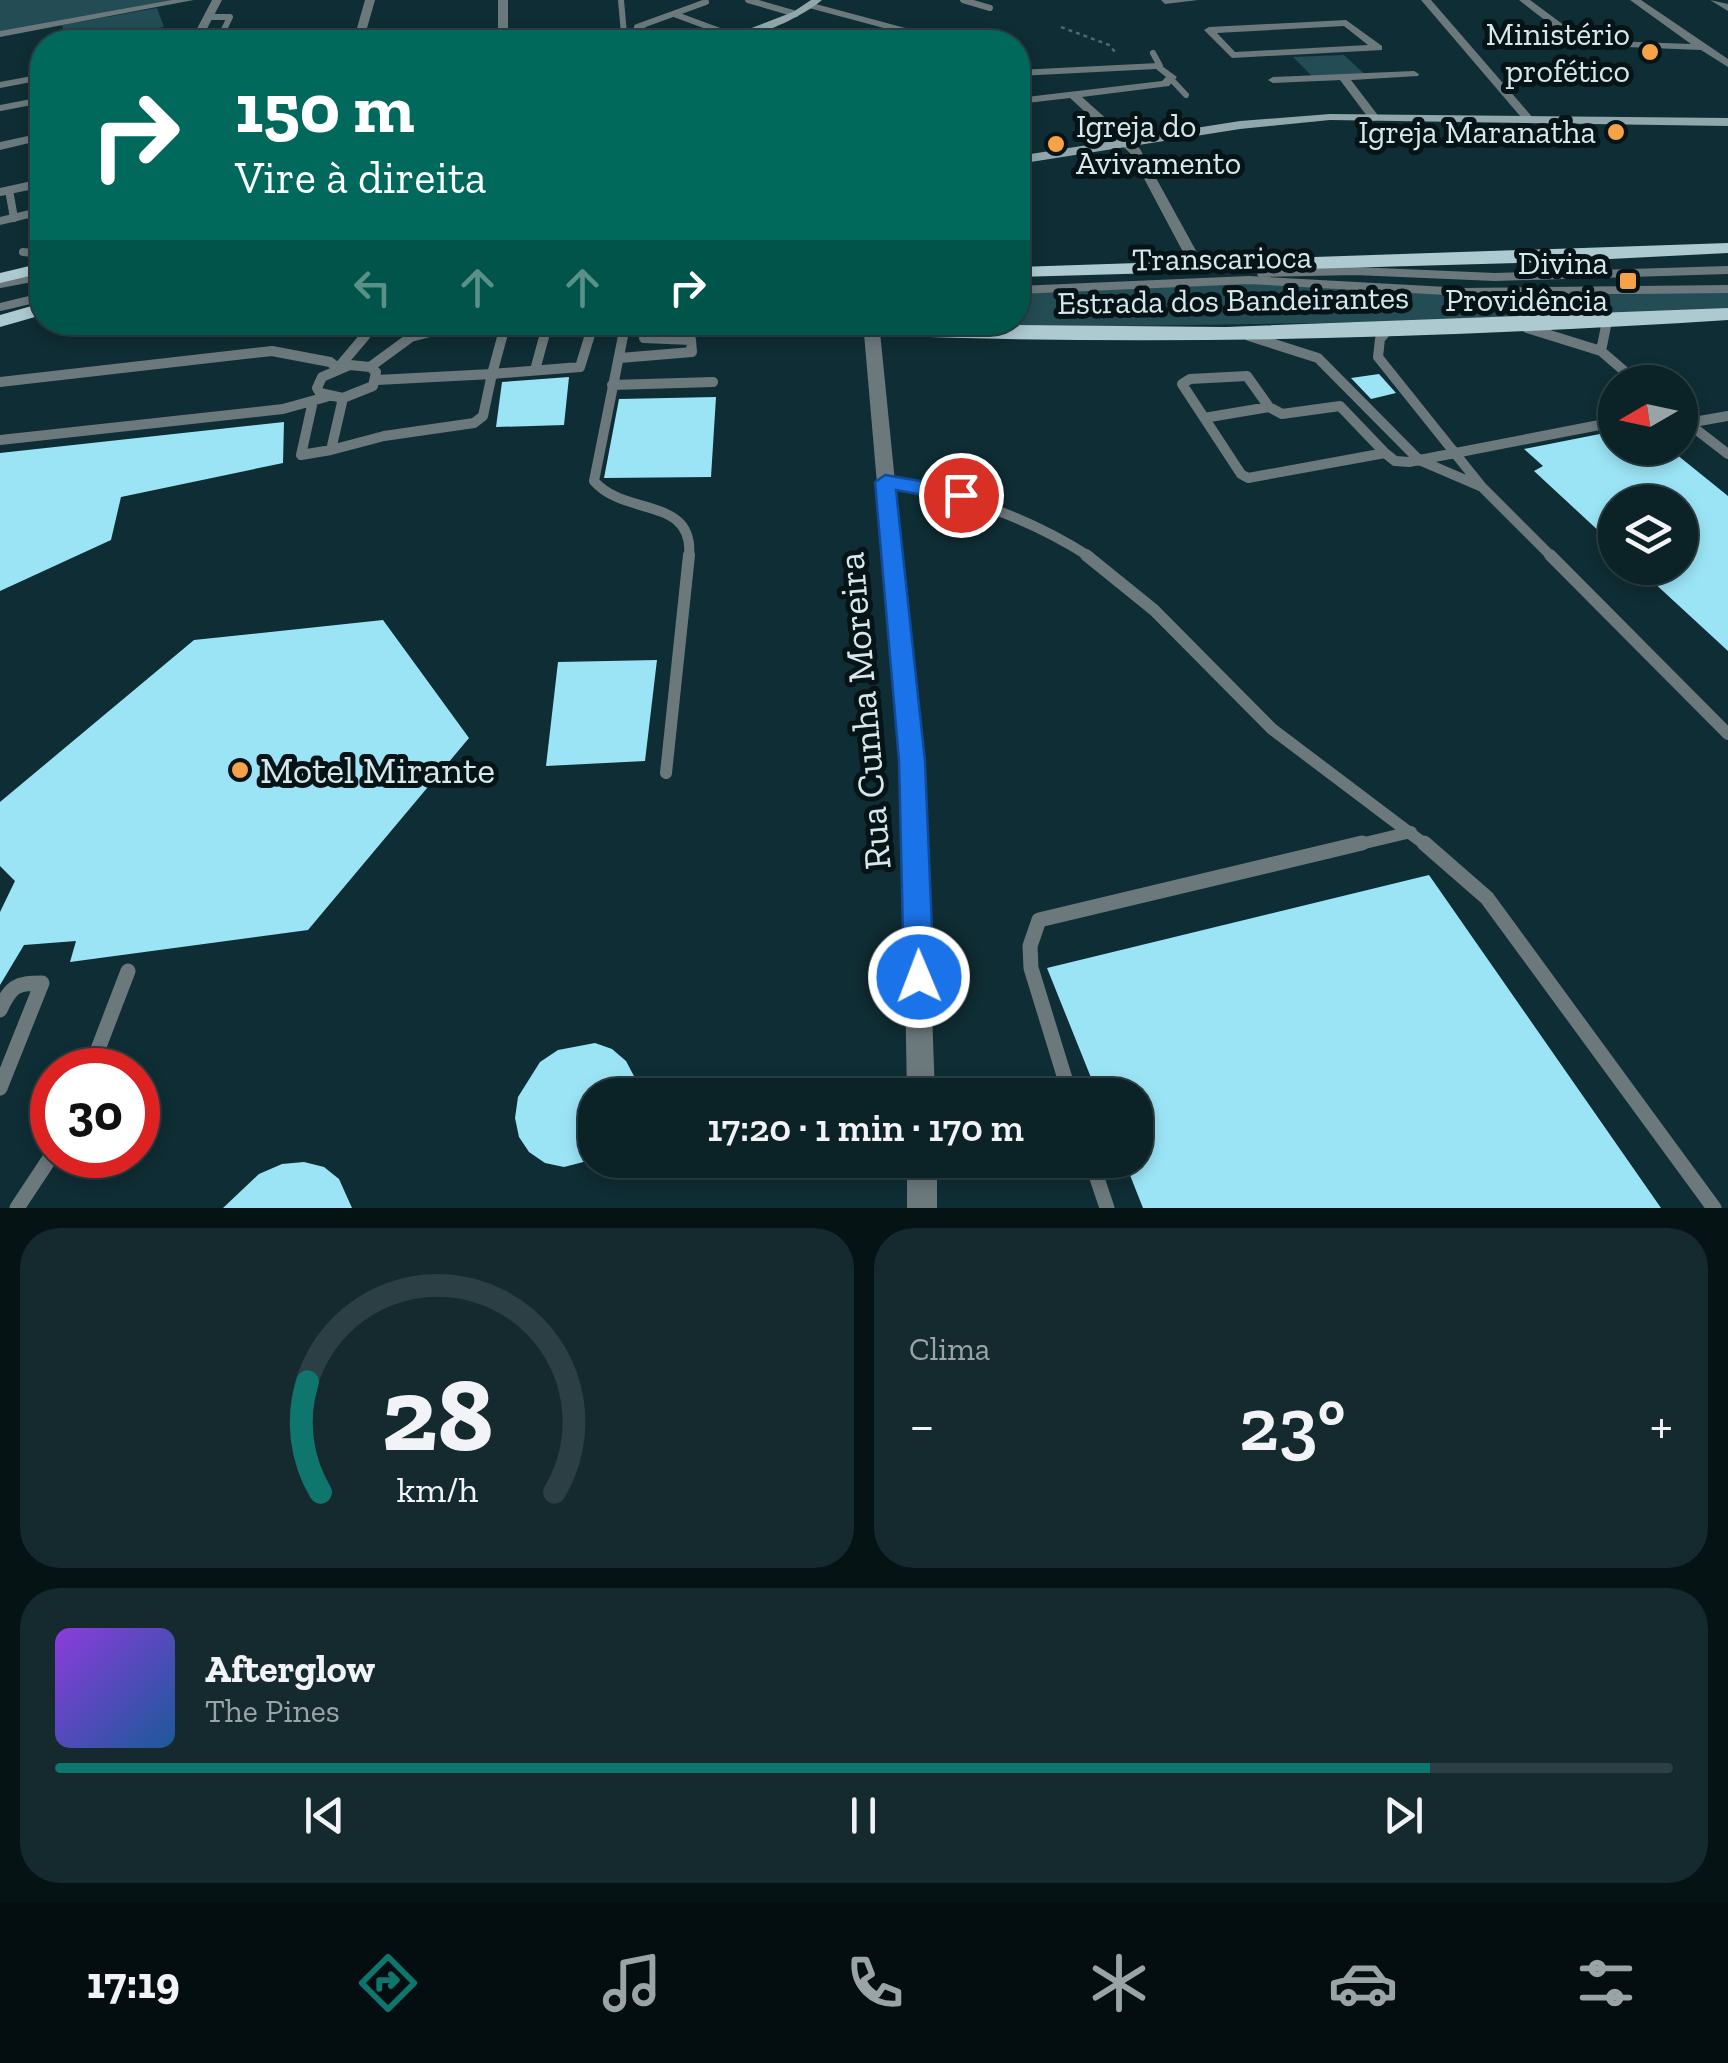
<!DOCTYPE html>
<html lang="pt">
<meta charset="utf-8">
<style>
:root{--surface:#0b2227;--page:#142a2f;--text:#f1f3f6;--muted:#9aa4a7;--line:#2b3f44;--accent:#0f766e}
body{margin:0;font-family:"Zilla Slab",serif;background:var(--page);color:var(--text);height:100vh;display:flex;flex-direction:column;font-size:38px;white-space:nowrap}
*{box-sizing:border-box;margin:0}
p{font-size:32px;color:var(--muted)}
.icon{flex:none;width:55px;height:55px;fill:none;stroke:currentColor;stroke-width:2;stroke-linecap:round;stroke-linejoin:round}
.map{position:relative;height:1208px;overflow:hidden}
.drawer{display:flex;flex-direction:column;gap:20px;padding:20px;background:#061315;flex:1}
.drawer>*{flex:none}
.guide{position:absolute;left:30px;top:30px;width:1000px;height:305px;border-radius:40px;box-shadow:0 5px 15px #0003,0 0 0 2px var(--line);background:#00695c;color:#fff;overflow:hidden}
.needle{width:65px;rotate:261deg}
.tools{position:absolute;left:1598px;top:365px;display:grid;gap:20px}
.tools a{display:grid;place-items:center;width:100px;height:100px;border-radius:50%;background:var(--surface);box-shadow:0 5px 15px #0003,0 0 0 2px var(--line);font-size:50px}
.speed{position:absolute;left:30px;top:1048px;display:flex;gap:20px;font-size:50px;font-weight:700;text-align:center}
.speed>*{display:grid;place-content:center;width:130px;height:130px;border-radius:50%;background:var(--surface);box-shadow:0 5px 15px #0003,0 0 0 2px var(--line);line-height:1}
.speed .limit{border:15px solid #d22;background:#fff;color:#111}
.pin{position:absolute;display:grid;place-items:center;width:85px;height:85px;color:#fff;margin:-42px;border:5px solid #fff;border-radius:50%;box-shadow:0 2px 10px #0007}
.me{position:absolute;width:110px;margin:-55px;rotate:359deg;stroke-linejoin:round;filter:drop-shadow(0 0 8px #0008)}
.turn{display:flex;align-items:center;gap:35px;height:210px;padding:0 40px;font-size:45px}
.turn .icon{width:130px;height:130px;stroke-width:2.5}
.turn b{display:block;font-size:70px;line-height:85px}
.lanes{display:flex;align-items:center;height:95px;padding:0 40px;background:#0003;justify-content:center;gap:50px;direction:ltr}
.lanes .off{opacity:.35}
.big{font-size:75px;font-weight:600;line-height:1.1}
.drawer .tile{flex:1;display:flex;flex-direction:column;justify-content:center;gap:15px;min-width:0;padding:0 35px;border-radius:40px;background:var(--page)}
.drawer .dial{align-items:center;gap:0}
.dial svg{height:260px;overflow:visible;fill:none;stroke:var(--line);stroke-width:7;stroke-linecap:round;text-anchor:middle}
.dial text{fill:var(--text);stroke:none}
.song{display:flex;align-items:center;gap:30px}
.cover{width:120px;height:120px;border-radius:15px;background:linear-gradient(135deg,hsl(270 70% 55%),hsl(210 70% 35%))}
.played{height:10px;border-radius:5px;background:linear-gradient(90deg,var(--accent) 85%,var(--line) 85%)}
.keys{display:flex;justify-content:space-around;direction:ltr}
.heat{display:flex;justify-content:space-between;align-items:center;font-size:55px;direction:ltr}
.drawer .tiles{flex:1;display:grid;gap:20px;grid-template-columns:1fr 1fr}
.tile:last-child{grid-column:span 2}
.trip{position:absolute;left:578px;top:1078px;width:575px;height:100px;border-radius:40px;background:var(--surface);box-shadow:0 5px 15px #0003,0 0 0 2px var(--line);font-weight:600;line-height:100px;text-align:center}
.menu{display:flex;height:160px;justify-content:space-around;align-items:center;background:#040e10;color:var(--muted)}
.menu .icon{width:70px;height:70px}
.menu .current{color:var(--accent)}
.menu b{font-size:45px;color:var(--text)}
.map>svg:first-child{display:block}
.green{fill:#234c55}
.building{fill:#9be4f6}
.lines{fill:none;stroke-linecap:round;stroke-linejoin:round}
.path{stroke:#4e686e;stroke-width:2.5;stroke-dasharray:4 4;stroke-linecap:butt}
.lane-far4{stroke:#6c797c;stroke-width:6}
.lane-far3{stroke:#6c797c;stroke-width:8}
.lane-far2{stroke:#6c797c;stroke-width:10}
.lane-far1{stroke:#6c797c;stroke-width:12}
.lane{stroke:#6c797c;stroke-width:15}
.street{fill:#6c797c;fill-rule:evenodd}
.secondary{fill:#91a7ac;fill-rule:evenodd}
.primary{fill:#aecad1;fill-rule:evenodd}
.route{fill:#1a73e8;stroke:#114b97;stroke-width:2.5}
.poi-dot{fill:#f6a246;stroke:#071417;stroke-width:4}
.labels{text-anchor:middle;stroke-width:10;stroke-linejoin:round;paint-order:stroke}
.far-poi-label{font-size:32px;fill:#d7e8ec;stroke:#071417;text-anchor:end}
.far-street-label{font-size:32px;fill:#d7e8ec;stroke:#071417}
.street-label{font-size:38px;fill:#d7e8ec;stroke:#071417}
.poi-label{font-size:38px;fill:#d7e8ec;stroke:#071417;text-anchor:start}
</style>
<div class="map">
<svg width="1728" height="1208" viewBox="0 0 1728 1208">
<rect width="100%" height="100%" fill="#0f2d34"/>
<!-- green -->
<path class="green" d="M0,0H195L0,34Z
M157,8L164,27L67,42L62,25Z
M1344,55L1370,79L1317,81L1293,57Z
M1265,282L1573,296L1728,291V309C1525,321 1321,323 1118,326C1078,327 985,337 951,323L1018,322V293Z"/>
<!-- building -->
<path class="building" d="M1379,374L1396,393L1371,399L1351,378Z
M569,377L564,425L496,427L502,382Z
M716,397L711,477L604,478L619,399Z
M284,422L283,463L121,497L111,540L0,591V453Z
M1615,431V448L1671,450L1728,496V651L1638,568H1680V502H1615V546L1534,471L1543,466L1524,449Z
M383,620L469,738L308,930L70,962L76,941L24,945L0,985V912L15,881L0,866V802L194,640Z
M657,660L645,761L546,766L558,662Z
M1429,875L1661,1208H1143L1124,1160H1135V1095H1098L1047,968Z
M595,1043L612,1049L626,1061L635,1078L637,1095H595V1159L564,1167L545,1163L529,1152L519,1137L515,1118L518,1097L540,1062L558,1050Z
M304,1162L324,1167L339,1179L352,1208H223L259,1174L282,1164Z"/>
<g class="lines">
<!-- path -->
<path class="path" d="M1061,27L1109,45L1116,53"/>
<!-- lane-far4 -->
<path class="lane-far4" d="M621,0L624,34L640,42
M748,0L796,14
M963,0L990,8
M674,14L736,37
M209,17H230L218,42
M669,42L637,27L706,2
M1153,53L1160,66
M1172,80L1186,95
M0,108L42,100"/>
<!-- lane-far3 -->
<path class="lane-far3" d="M9,190L14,218
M0,192L42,183
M23,252L42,254
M1261,273L1355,271L1495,277L1728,270
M0,284L42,276
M1018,290L1249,280L1465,292L1728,289
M0,307L42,297
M352,322L360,328
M443,328L465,322
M625,328L626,322
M1606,328L1607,322"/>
<!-- lane-far2 -->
<path class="lane-far2" d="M625,326L594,481C625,517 695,496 689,557
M1527,328L1601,351L1637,382
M1249,336L1318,358L1419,460L1482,487L1378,357L1380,339L1389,328
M1601,351L1606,326
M620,358L692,352L691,340L644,338
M350,365L370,367L376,372L373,386L343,398L320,393L317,388L322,377Z
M370,367L411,337L452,326
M535,370L547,326
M377,380L492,374L504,330
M0,382L272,351L330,362L338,368L365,336L357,326
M612,385L713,382
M343,398L331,450L384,436L474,423L483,416L492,374L580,367L592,328
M313,401L301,455L331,450
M1269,407L1247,376L1190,379L1182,384L1241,474L1248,478L1385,453L1395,461L1409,462L1615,422
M1680,417L1728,454
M1204,418L1269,407L1282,414L1340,406L1385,453
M1688,423L1728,416
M0,440L283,409L326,397
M885,481C960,494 1026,516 1090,557
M1482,487L1552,557"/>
<!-- lane-far1 -->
<path class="lane-far1" d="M1086,555L1154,610L1272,729L1427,846
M1550,555L1728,734
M666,773L689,555
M1352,846L1411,832"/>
<!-- lane -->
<path class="lane" d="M1424,843L1487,898L1714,1208
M0,1010C11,986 16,983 42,983L0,1088
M90,1070L128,971
M1070,1095L1031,968L1030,946L1039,920L1362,843
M1091,1160L1107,1208
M17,1208L52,1155"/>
<!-- street -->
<path class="street" d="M172,0H193L0,37V31Z
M212,0H222L200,42H190Z
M365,0H375L363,42H353Z
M498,0H508V42H498Z
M1161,0H1198L1165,4Z
M1421,0H1431L1534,119V123H1526Z
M1519,0H1530L1584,40L1691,44L1630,0H1641L1728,59V67L1701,50L1577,45Z
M1710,0L1728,4V11Z
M812,3L950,40L951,42H936L809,8Z
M1346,20L1382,46V50L1232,58L1204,30L1209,27ZM1344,26L1368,45L1235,52L1217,33Z
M1158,63L1177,77L1169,86L1082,97L1140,149L1205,267L1198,271L1191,267L1131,154L1070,98L1018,104V98L1162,81L1166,77L1156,69L1018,76V70Z
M1414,71L1419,74L1418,76L1351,80L1380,118L1374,121L1370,120L1340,80L1273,83L1268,80L1273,77Z
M42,74V80L0,88V82Z
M42,133V140L0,150V142Z
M42,207V215L0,225V217Z
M863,322H879L923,761L935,1095H907L901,761Z
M907,1160H937V1208H907Z"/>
<!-- secondary -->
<path class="secondary" d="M811,0H822C800,19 743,44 715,42L793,12Z
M1330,114L1728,118V126L1330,120L1240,129L1018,164V156L1240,121Z"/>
<!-- primary -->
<path class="primary" d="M1728,243V253L1551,262L1018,277V267Z
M42,263V273L0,283V273Z
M42,303V315L0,327V315Z
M1728,308V320C1399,341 1067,349 738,328L729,322L1226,327Z"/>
</g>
<!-- route -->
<path class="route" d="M885,475L961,488L972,495L961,502L896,490L925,761L934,977L930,987L919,991L908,987L904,977L899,761L875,482Z"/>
<!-- markers -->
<g class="poi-dot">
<circle cx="1650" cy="52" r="10"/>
<circle cx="1616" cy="132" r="10"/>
<circle cx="1056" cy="144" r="10"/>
<rect x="1618" y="271" width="20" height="20" rx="5"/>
<circle cx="240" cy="770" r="10"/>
</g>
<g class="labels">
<!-- far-poi labels -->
<g class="far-poi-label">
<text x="1630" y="45">Ministério<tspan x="1630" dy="37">profético</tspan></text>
<text x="1076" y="137" text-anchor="start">Igreja do<tspan x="1076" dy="37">Avivamento</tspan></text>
<text x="1596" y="143">Igreja Maranatha</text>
<text x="1608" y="274">Divina<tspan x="1608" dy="37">Providência</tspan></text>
</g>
<!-- far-street labels -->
<g class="far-street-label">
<text transform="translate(1222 258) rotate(-1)" y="11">Transcarioca</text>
<text transform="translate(1233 300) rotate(-1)" y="11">Estrada dos Bandeirantes</text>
</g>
<!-- street labels -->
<g class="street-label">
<text transform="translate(864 711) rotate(-95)" y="13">Rua Cunha Moreira</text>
</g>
<!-- poi labels -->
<g class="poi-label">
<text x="260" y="783">Motel Mirante</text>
</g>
</g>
</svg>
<div class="tools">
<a><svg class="needle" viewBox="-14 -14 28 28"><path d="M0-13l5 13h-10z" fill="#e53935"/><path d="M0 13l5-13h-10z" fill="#9aa4a7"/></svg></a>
<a><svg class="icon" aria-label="layers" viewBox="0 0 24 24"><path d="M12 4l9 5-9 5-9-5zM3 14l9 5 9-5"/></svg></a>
</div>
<div class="speed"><div class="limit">30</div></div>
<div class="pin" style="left:961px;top:495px;background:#d93025"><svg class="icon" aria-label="arrive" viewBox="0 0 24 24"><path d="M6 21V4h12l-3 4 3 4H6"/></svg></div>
<svg class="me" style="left:919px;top:977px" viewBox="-20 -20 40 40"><circle r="17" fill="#1a73e8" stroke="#fff" stroke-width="3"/><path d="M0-11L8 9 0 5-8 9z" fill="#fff"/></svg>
<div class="trip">17:20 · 1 min · 170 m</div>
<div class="guide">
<div class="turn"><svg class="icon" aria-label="right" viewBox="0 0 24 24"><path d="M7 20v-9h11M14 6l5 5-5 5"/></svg><div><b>150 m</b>Vire à direita</div></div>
<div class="lanes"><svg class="icon off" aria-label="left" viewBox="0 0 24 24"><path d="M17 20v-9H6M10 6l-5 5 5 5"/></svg><svg class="icon off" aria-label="ahead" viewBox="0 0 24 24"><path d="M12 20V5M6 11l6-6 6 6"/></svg><svg class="icon off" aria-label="ahead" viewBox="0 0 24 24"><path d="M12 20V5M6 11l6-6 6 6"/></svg><svg class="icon" aria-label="right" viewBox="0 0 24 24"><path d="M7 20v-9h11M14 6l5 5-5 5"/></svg></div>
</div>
</div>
<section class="drawer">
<div class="tiles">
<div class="tile dial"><svg viewBox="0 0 100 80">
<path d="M14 69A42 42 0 1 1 86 69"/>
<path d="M14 69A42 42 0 0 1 10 35" stroke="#0f766e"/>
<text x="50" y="56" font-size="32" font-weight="700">28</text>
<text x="50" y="72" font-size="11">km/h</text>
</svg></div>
<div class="tile"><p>Clima</p>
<div class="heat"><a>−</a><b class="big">23°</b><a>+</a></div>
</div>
<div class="tile">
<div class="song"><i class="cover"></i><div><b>Afterglow</b><p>The Pines</p></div></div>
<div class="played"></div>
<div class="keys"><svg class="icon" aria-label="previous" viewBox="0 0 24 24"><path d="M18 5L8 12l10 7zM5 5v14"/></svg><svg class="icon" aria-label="pause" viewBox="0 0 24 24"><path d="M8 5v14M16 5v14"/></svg><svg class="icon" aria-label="next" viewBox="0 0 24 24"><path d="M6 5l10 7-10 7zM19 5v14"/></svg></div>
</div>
</div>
</section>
<nav class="menu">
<b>17:19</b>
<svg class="icon current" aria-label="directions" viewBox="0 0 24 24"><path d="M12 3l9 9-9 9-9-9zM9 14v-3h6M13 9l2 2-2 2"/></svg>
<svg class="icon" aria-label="music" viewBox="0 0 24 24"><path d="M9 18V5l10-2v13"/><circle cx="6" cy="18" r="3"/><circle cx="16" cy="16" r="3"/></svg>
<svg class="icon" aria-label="phone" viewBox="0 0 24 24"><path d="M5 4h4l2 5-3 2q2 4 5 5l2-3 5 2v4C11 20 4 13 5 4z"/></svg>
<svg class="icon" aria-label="climate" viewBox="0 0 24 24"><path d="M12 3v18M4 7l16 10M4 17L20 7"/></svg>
<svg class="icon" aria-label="car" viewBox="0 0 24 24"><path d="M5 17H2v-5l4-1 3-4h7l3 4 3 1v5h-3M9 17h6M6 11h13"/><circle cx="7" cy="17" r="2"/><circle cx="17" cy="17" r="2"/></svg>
<svg class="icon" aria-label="filters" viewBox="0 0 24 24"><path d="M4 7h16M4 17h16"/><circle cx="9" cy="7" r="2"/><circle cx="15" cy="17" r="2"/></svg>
</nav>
